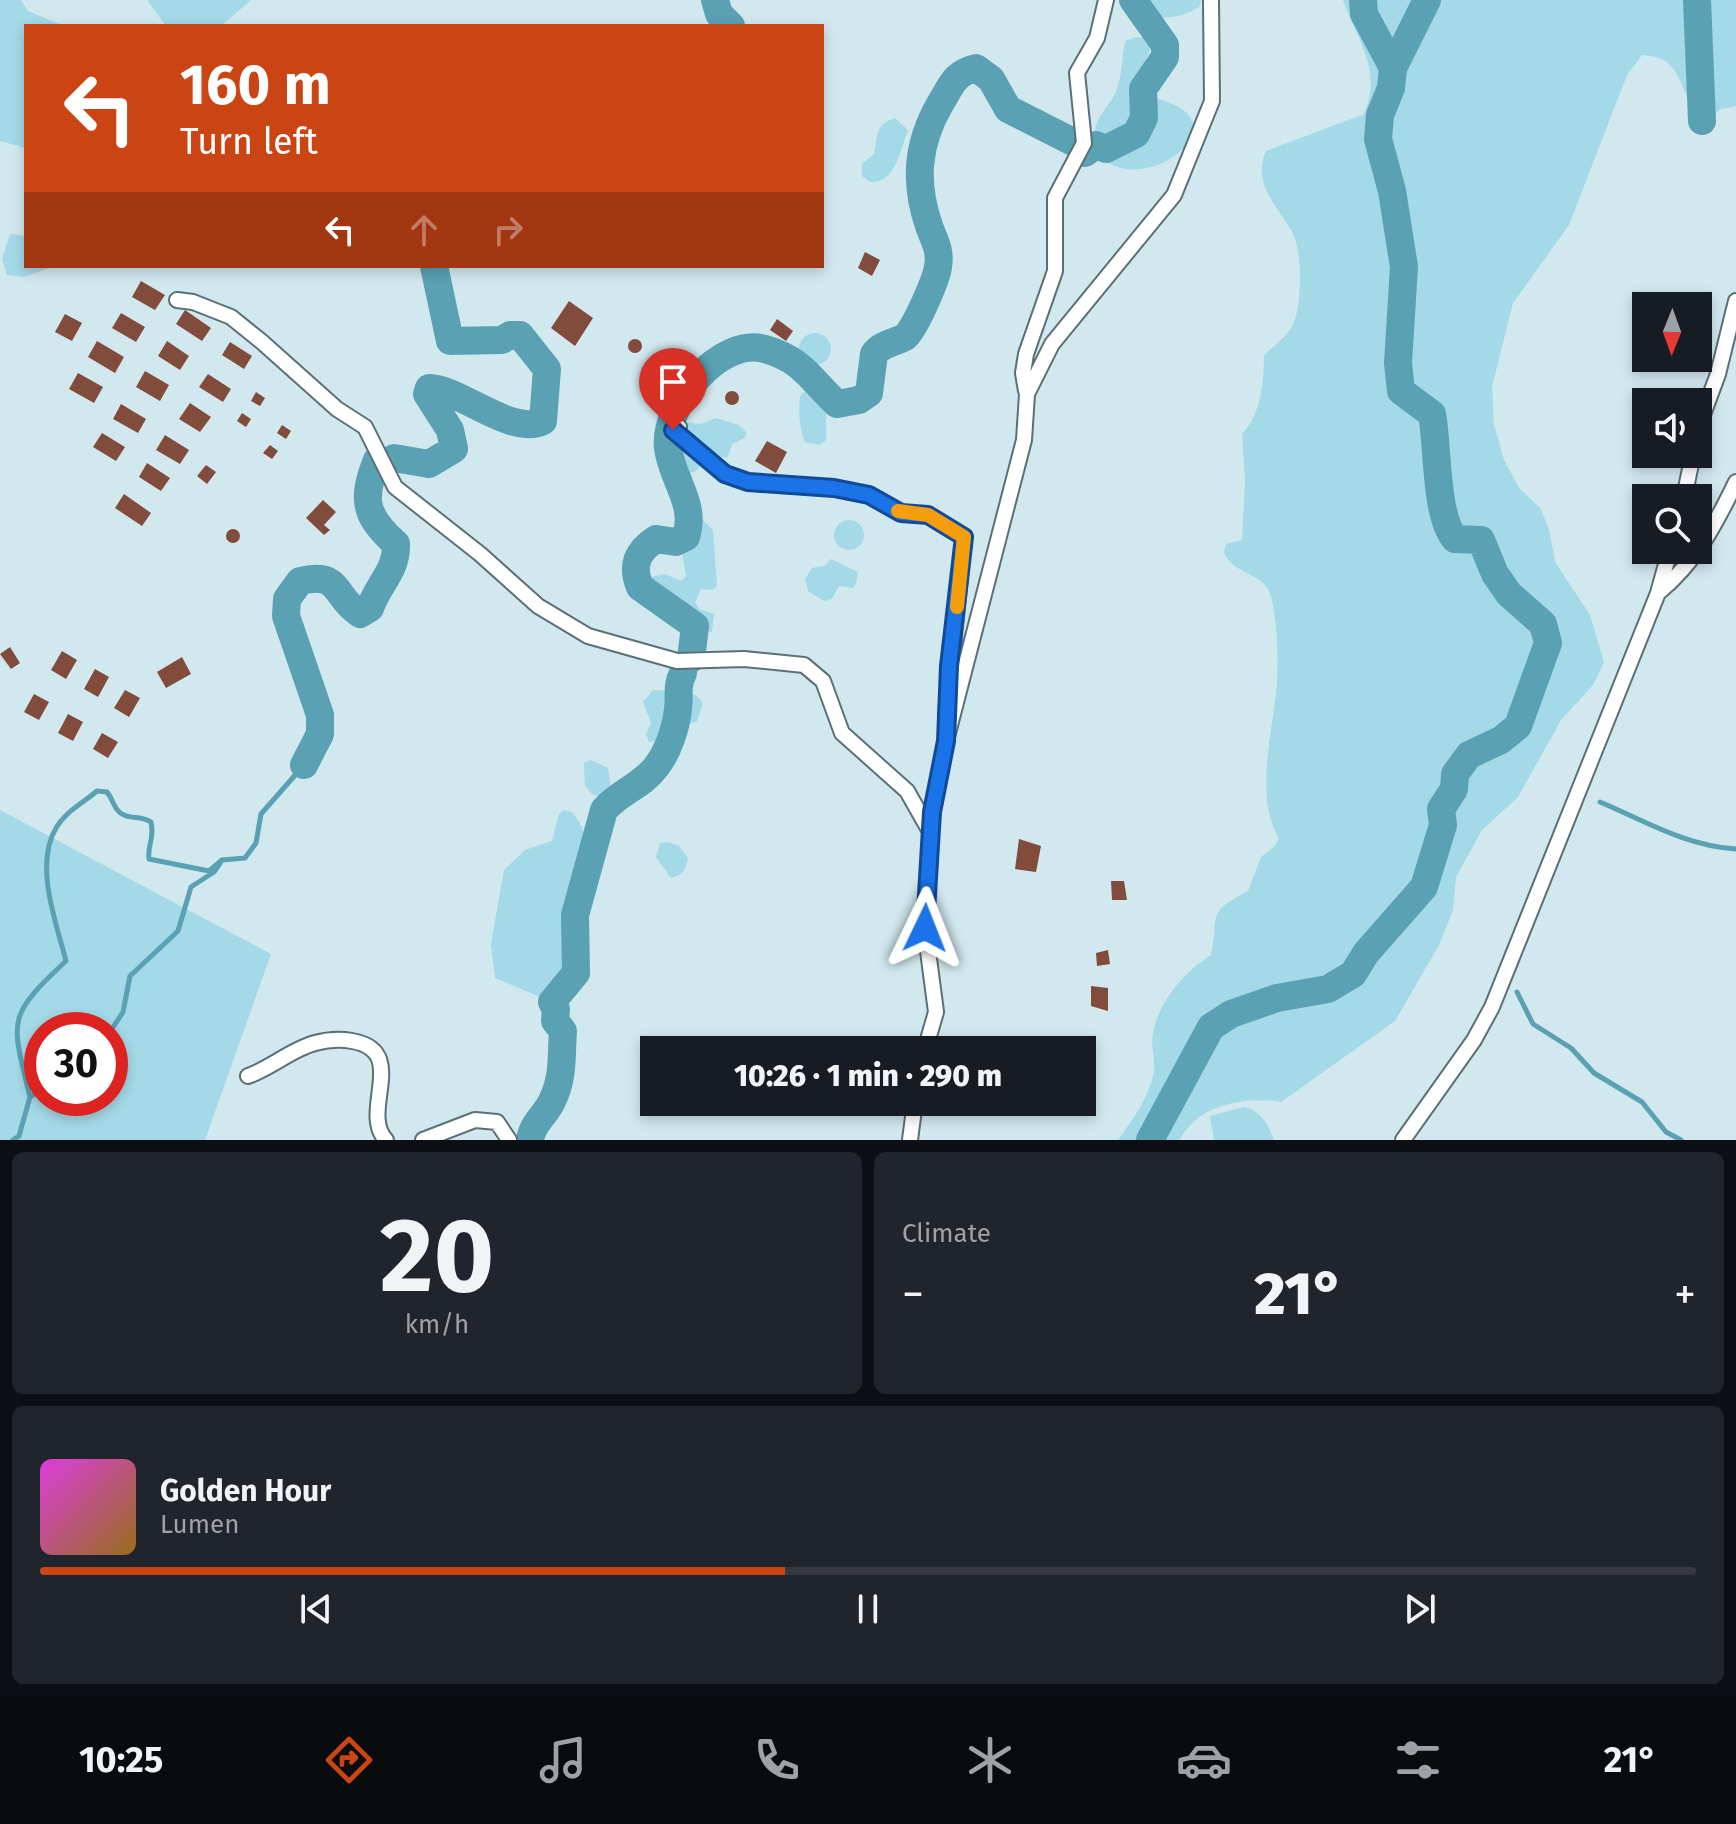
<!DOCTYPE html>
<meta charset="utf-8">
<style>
:root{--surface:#171b24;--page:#20242c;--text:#f1f3f6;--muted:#9ea1a6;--line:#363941;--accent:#cb4414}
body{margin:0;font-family:"Fira Sans",sans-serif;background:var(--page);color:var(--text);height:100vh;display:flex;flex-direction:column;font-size:30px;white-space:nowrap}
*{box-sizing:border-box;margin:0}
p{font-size:26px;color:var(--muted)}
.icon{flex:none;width:44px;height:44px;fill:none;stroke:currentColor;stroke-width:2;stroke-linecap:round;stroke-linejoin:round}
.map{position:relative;height:1140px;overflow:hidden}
.sheet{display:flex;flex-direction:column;gap:12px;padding:12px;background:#0d0f14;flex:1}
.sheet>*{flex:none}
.guide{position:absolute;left:24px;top:24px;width:800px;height:244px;border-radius:0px;box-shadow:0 4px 12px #0003;background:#cb4414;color:#fff;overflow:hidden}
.needle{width:52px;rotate:181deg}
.tools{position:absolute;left:1632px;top:292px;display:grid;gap:16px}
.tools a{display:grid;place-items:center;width:80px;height:80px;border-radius:0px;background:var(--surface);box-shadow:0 4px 12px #0003;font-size:40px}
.speed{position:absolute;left:24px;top:1012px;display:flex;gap:16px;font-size:40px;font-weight:700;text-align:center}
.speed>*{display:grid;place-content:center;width:104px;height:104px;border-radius:50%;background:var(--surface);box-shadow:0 4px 12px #0003;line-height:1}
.speed .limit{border:12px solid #d22;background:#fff;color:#111}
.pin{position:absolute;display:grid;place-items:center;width:68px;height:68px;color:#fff;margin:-82px -34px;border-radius:50% 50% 50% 0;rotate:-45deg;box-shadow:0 0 8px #0007}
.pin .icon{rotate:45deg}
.me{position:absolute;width:88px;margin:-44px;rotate:2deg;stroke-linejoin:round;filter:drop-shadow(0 0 6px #0008)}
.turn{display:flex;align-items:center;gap:28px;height:168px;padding:0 24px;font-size:36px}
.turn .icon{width:104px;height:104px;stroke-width:2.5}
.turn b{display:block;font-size:56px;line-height:68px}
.lanes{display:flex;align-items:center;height:76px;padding:0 24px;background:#0003;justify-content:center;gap:40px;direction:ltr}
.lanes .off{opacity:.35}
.big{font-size:60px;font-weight:800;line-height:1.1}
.sheet .tile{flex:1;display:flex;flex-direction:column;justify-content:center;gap:12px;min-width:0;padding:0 28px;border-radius:12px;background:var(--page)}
.sheet .dial{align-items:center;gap:0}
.dial b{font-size:104px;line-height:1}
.song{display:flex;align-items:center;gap:24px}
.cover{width:96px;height:96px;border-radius:12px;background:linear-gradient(135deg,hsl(300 70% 55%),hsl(40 70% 35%))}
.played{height:8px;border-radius:4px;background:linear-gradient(90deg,var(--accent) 45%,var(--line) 45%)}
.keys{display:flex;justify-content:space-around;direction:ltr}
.heat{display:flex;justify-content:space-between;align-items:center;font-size:44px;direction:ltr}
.sheet .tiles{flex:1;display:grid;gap:12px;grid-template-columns:1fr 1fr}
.tile:last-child{grid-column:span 2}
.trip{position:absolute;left:640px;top:1036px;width:456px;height:80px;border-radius:0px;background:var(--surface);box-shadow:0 4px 12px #0003;font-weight:800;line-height:80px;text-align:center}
.dock{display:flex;height:128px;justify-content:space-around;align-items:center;background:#090b0e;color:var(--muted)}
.dock .icon{width:56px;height:56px}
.dock .current{color:var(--accent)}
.dock b{font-size:36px;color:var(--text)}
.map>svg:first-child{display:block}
.green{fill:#a4d9e7;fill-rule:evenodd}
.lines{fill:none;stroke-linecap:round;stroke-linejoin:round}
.stream{stroke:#59a1b3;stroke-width:5}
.river{stroke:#59a1b3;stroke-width:28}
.building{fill:#824c3d}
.minor-casing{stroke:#5b7076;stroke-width:18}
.minor{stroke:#fff;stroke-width:14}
.route-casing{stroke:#114b97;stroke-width:20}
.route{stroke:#1a73e8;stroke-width:14}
.slow{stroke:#f59e0b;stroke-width:14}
</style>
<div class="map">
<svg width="1736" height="1140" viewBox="0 0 1736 1140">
<rect width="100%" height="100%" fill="#d1e8ee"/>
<!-- green -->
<path class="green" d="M0,0H21L28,11L64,26H26V148L0,141Z
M147,0H251L221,26H166Z
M1150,0H1201L1199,7C1185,15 1173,19 1156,17L1150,10Z
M1343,0H1736V106L1721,109L1712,116L1697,114C1677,88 1684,57 1642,55L1627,75L1569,225L1513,303L1492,387L1494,424L1504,460L1519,488L1540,508L1549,529L1555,562L1590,615L1604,662L1593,685L1561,720L1518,797L1482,830L1456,877L1453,910L1439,945L1395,1021L1281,1102C1246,1096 1197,1104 1180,1140H1118C1133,1119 1147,1101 1153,1076C1157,1062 1150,1046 1153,1032C1160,1000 1184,972 1211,955C1220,915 1204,914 1248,891L1261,857L1275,846L1279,838C1255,798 1271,739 1276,694C1279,663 1278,627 1271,596C1265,572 1232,575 1224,552L1226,544L1242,540L1245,482L1242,434C1261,415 1264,381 1264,355C1273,347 1285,338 1291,328C1303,310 1303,248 1291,230C1276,205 1252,182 1266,151C1299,139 1330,126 1363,115C1384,73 1357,39 1343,0Z
M1136,37L1148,38L1152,46L1139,74L1141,92C1162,103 1186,101 1195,127C1181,177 1098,185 1095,139C1093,116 1110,108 1117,89C1122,74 1122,57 1125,41Z
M895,118L908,130C900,151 896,183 870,182L862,176V164L874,154C878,135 875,124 895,118Z
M10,234L26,236V266L49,268L24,277L7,275L2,259Z
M799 349a16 16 0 1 1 32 0a16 16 0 1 1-32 0Z
M815,386L835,391L826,415V440L820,445L805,442C800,433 797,405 801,394Z
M716,418L739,425L746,432L745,438L732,444L728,457H709L696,471L686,474L676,463L673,430L683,422L701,424Z
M684,514L697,515L713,530L717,586L712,590L701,589L695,602L699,609L714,614L712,632C684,630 632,613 651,577L665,574L681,581L686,576L678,528Z
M834 535a15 15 0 1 1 30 0a15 15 0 1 1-30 0Z
M831,559L858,572L856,584L853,588L839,586L832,599L824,601L808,591L805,579L812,568L824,566Z
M653,690C668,691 695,688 703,703L697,721L689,724L670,720L665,739L649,742L646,734L651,723L643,702Z
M591,760L608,768L611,788L601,796L593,795L585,786L584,763Z
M0,810L271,954L205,1140H0ZM42,1030H110V1098H42Z
M564,810L572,812C592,834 591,875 580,901C574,915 565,926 561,941L582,962L563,998L552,1002L495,978L491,944L504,870L525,850L552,841L559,814Z
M668,842L679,846L688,858C686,869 682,876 671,878L656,857L660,843Z
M1244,1107C1260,1109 1269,1126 1274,1140H1214L1210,1116Z"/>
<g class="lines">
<!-- stream -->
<path class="stream" d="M1600,802C1645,821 1686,846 1736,849
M1517,992L1533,1024L1571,1048L1594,1073L1642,1102L1666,1132L1681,1140
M110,1032L123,1012L130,976L178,931L191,887L214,872L222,860L245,858L256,843L261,814L304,765
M30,1097C11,1019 6,1017 66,961C56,922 34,865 56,828C66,811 83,803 97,791L107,792C113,799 114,811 124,815C133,819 142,816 151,822C155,839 147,845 149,859L209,871L222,860
M13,1140L19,1136L30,1097L42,1089"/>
<!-- river -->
<path class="river" d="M715,0L719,14L731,26
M1697,0L1702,121
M1393,68L1427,0
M1089,149L1085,153L1096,145L1106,149L1136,134L1144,118L1143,89L1165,57V45L1133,0
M394,458L429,464L454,449L450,430L427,394L429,388C459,388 512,437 543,421L547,369L520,335H510L502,340L450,341L434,266
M691,659L695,626L640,587C631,566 637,551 656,539L676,542L686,537C697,504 672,480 668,448C663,405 720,336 765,349C803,360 810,379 837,404L859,400L869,393L874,354C881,344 894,343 905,337C914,331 936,280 938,267C941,250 934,240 929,226C914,182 917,144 940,104C952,85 953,74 976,68L991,79L1008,109L1077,144
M304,765L320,734V715L286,616L287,599L300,581C342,571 332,596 360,614L370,608C378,584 397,571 396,544C365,516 361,500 377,460
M530,1140C533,1122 545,1116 552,1101C564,1077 561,1056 563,1031L555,1021L556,1009L552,1002L576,973L575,915L604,810C619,792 642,786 656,767C668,752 676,728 678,709C680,695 676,687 683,673
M1150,1140L1211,1027L1231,1014L1277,998L1328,989L1353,974L1366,953L1424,887L1443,825L1441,809L1454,789L1455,774L1469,755L1501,740L1518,726L1548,643L1543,624L1509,594L1495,574L1481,540L1455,539C1435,516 1438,445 1432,414L1401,391L1398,363L1404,267L1392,191L1378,139L1380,115L1391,88L1393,68L1364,14L1363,0"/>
</g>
<!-- building -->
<path class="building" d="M865,252L880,260L872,276L858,268Z
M141,281L165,295L155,310L132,297Z
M569,301L593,318L575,346L551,328Z
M185,310L211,328L202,341L176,324Z
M121,313L145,327L136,342L112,328Z
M65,314L82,323L72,341L55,332Z
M777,319L793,331L786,341L770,330Z
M628 346a7 7 0 1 1 14 0a7 7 0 1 1-14 0Z
M97,341L124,357L115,373L88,357Z
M167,341L189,356L180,370L158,356Z
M230,342L252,356L244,369L222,355Z
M145,371L169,385L160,401L136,387Z
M78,373L103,387L94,403L69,389Z
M208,374L231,389L223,402L199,387Z
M725 398a7 7 0 1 1 14 0a7 7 0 1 1-14 0Z
M256,392L265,398L260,406L251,401Z
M190,403L211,417L200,432L179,419Z
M121,404L146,419L138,433L113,419Z
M242,413L251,419L246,427L237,421Z
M282,425L291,431L286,439L277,433Z
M102,433L125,447L116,461L93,447Z
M165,435L189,450L180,464L156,450Z
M767,441L787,452L776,473L755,461Z
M270,445L278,451L272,459L263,453Z
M147,463L170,478L161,491L139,477Z
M206,465L216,472L207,484L197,476Z
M124,494L151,513L142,526L115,508Z
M323,500L336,512L324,525L330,530L324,535L306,518Z
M226 536a7 7 0 1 1 14 0a7 7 0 1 1-14 0Z
M10,647L20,663L11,669L0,654Z
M62,651L77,660L66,679L51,670Z
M182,657L191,674L166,688L157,672Z
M95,669L109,677L98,697L84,689Z
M125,690L140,698L129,717L114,708Z
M34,694L49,702L39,720L24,712Z
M68,714L83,722L73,741L58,733Z
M102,733L118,742L108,758L93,749Z
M1019,839L1041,846L1036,872L1015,869Z
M1111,881H1124L1127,900H1112Z
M1108,950L1110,964L1097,966L1096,953Z
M1091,986L1108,988V1011L1091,1006Z"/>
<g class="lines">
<!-- minor casing -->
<g class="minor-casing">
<path id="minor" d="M177,300L193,302L231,317L262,342L337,409L365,427L395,487L480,554L538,606L588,636L677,661L744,659L804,665L823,681L842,733L907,791L928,828
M1026,391L1023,373L1026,354L1055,271V198L1084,143L1077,73L1097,38L1106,0
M679,427L673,430L725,474L748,482L834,488L869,495L901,513L928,515L964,537L946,716
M1698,428L1718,374L1736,301
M1684,498L1693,454
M1658,593C1696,562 1715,525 1736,482
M925,1050L936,1012L925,928L932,812L946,741L1024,440L1027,394L1052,344L1174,195L1212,101L1211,0
M248,1076C271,1068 292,1049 315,1043C326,1040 341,1039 352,1041C410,1051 359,1112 386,1140
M423,1140L475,1120L497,1122L509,1140
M910,1140L915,1102
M1403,1140L1474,1040L1492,1007L1658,593L1670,550"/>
</g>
<!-- minor -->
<use href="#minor" class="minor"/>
</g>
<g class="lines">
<!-- route casing -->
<g class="route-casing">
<path id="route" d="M673,430L725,474L748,482L834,488L869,495L901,513L928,515L964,537L949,666L946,741L932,812L925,928"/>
</g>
<!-- route -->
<use href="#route" class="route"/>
<!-- slow -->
<path class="slow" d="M898,511L928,515L964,537L957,607"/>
</g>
</svg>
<div class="tools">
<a><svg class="needle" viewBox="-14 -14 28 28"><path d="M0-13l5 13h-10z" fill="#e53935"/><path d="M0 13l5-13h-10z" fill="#9ea1a6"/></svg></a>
<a><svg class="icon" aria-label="sound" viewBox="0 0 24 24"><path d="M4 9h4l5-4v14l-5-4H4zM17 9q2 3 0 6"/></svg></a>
<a><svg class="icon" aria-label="search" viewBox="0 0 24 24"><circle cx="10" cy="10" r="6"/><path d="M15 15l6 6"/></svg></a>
</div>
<div class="speed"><div class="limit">30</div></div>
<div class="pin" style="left:673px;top:430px;background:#d93025"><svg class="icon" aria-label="arrive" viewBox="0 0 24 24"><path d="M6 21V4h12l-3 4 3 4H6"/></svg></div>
<svg class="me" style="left:925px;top:928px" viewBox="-20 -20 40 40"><path d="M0-17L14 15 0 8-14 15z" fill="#1a73e8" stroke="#fff" stroke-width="4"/></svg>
<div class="trip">10:26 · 1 min · 290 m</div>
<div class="guide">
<div class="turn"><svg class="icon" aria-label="left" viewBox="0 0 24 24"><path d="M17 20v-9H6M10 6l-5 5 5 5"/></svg><div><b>160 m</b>Turn left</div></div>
<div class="lanes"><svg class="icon" aria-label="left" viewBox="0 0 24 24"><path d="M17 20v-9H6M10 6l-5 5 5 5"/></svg><svg class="icon off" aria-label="ahead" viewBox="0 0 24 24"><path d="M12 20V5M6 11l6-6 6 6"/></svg><svg class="icon off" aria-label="right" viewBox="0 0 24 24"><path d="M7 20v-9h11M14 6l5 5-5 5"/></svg></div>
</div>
</div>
<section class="sheet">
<div class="tiles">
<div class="tile dial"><b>20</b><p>km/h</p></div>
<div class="tile"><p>Climate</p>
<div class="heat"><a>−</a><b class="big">21°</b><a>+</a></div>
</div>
<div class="tile">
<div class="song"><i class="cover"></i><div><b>Golden Hour</b><p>Lumen</p></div></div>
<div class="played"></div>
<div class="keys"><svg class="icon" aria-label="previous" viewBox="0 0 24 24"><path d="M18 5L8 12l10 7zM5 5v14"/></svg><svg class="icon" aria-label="pause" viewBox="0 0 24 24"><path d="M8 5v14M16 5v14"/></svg><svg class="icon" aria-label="next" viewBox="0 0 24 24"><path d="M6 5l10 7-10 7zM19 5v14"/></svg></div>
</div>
</div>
</section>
<nav class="dock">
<b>10:25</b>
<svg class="icon current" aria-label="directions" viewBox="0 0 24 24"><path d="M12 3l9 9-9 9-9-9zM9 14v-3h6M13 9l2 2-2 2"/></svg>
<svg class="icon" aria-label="music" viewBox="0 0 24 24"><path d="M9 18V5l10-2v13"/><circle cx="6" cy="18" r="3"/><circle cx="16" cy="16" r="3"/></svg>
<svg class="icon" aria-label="phone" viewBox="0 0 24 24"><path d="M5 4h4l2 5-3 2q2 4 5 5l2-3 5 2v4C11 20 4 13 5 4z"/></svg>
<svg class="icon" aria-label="climate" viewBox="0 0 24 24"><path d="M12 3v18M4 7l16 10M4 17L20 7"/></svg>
<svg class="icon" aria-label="car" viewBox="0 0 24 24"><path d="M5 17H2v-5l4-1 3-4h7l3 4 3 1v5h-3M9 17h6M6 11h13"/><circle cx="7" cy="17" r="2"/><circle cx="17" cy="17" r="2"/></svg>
<svg class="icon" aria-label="filters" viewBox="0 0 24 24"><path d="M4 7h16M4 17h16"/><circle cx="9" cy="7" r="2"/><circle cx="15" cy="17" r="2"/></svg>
<b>21°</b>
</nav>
